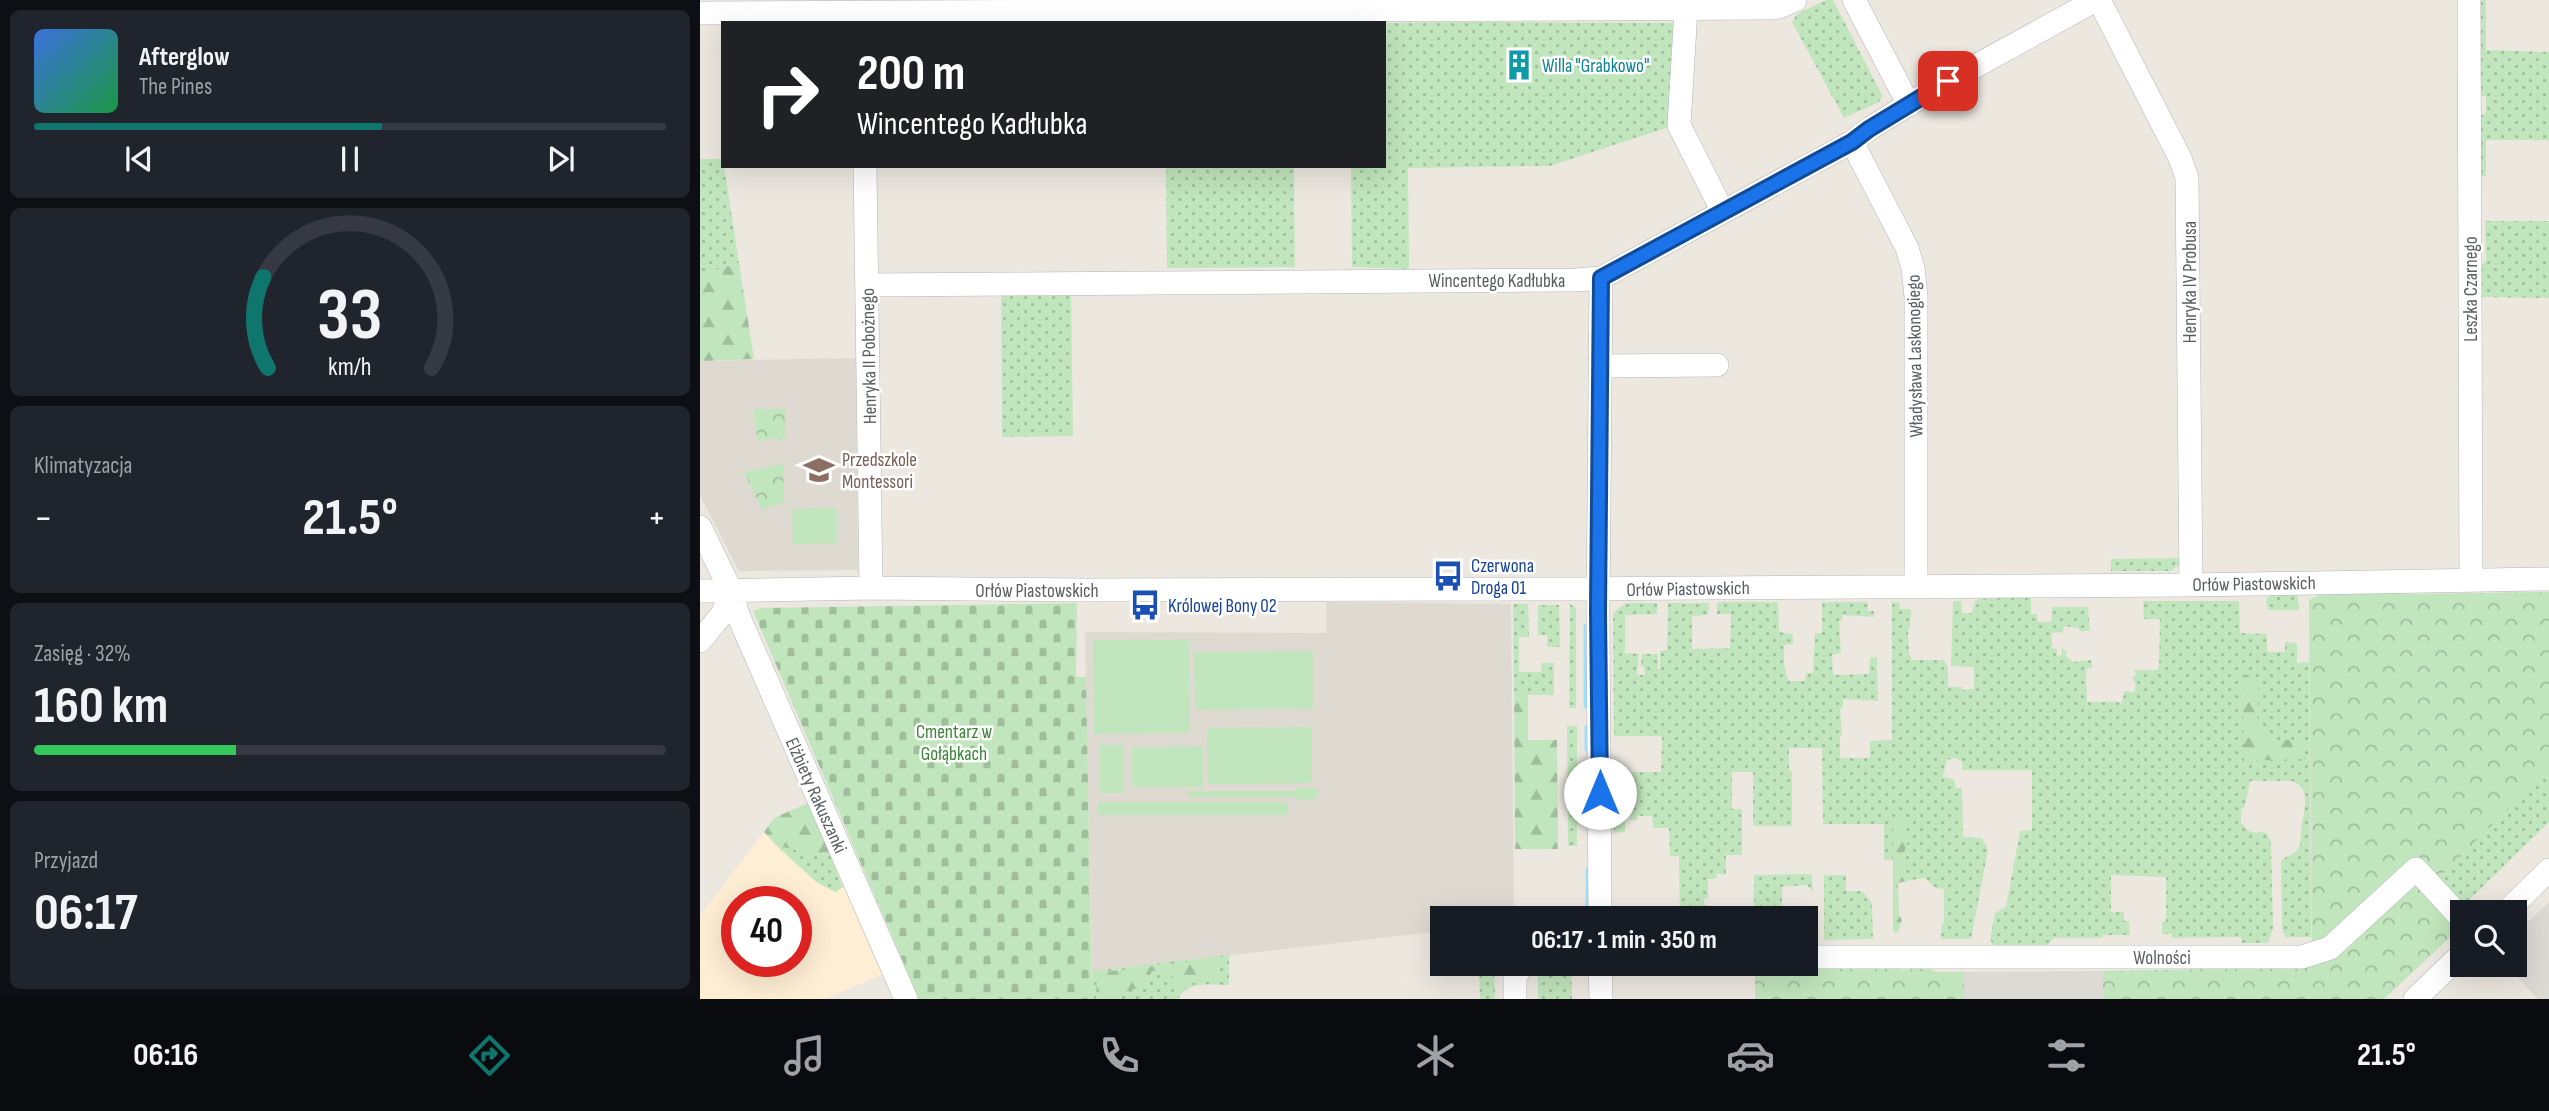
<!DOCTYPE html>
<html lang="pl">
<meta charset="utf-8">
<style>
:root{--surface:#171b24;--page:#20242c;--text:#f1f3f6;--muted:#9ea1a6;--line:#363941;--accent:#0f766e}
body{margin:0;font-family:"Sofia Sans Condensed",sans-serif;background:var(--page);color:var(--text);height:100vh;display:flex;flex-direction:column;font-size:26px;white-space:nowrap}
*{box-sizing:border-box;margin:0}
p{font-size:23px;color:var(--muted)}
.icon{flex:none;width:38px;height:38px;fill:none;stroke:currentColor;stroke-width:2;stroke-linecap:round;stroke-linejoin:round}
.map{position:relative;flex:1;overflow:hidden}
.drawer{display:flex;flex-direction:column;gap:10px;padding:10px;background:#0d0f14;width:700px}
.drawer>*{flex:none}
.guide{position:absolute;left:21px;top:21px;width:665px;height:147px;border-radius:0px;box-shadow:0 7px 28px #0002;background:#202124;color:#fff;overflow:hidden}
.buttons{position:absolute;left:1750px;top:900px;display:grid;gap:14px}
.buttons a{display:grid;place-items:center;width:77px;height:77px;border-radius:0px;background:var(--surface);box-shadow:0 7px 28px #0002;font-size:35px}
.speed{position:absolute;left:21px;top:886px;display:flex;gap:14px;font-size:35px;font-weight:700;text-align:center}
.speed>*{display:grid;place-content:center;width:91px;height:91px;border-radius:50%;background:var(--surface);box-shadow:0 7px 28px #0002;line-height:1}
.speed .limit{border:10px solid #d22;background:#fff;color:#111}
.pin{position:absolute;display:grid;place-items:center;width:60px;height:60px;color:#fff;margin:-30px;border-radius:14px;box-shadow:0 4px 10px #0006}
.me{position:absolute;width:77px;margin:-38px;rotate:0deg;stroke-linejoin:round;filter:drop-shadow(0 0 5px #0008)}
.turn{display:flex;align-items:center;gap:24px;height:147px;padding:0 21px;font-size:32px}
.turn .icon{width:91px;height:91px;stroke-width:2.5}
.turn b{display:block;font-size:49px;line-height:60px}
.big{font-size:52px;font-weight:700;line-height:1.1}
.drawer .widget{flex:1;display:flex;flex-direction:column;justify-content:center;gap:10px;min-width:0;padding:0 24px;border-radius:10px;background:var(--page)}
.drawer .dial{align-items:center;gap:0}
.dial svg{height:182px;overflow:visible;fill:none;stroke:var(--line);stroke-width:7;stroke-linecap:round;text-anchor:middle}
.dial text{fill:var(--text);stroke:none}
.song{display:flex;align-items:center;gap:21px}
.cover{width:84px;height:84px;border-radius:10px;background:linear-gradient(135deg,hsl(220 70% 55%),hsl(140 70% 35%))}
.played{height:7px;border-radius:4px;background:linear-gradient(90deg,var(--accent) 55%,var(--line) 55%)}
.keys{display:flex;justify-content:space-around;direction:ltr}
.heat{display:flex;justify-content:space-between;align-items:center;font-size:38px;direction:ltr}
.charge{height:10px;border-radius:5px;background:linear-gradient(90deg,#34c759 32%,var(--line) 0)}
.trip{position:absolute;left:730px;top:906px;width:388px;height:70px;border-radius:0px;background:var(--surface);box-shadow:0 7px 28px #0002;font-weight:700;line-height:70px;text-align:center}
.tab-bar{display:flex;height:112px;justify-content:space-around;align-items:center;background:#090b0e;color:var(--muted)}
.tab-bar .icon{width:49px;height:49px}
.tab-bar .selected{color:var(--accent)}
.tab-bar b{font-size:32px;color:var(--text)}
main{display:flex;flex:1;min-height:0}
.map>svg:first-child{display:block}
.commercial{fill:#feeed4;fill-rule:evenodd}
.industrial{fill:#dddad5}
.education{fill:#dedad1}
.grass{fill:url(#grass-dots)}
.forest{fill:url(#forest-firs)}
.cemetery{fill:url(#cemetery-stones)}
.park{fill:url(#park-crowns)}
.pitch{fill:#c1e5bc}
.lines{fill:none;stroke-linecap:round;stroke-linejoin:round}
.stream{stroke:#9ee1ff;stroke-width:5}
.minor-casing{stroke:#b1b5b8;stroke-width:24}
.minor{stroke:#fff;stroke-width:23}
.route-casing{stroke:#114b97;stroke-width:18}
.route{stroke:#1a73e8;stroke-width:12}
.labels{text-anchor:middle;stroke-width:5;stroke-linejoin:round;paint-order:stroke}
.culture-label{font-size:19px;fill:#0d838f;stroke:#fff;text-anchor:start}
.street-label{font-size:19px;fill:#595e62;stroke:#fff}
.education-label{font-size:19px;fill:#785e54;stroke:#fff;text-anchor:start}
.transit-label{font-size:19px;fill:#164399;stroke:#fff;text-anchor:start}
.park-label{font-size:19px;fill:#3b8534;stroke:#fff}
</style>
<main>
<section class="drawer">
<div class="widget">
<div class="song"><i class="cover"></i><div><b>Afterglow</b><p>The Pines</p></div></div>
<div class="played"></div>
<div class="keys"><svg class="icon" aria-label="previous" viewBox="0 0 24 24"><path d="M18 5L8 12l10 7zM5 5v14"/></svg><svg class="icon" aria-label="pause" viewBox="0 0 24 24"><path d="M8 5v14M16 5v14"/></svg><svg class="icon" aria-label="next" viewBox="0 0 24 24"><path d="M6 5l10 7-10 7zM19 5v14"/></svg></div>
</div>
<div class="widget dial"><svg viewBox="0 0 100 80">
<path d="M14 69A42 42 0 1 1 86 69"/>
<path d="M14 69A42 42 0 0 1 12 29" stroke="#0f766e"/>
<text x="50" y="56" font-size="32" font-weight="700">33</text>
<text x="50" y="72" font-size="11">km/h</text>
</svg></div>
<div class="widget"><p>Klimatyzacja</p>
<div class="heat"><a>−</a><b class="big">21.5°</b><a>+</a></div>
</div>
<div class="widget"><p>Zasięg · 32%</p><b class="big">160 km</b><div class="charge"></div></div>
<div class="widget"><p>Przyjazd</p><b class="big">06:17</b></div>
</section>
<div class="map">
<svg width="1849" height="999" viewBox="0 0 1849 999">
<defs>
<pattern id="grass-dots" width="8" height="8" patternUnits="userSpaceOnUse" patternTransform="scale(1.75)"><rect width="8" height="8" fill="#c1e5bc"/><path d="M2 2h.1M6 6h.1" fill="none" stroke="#a0bd9c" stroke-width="1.8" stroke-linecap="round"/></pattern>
<pattern id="forest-firs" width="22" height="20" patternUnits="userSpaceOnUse" patternTransform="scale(1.75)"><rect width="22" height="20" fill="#c1e5bc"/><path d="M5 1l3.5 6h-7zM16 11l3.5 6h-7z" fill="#a0bd9c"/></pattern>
<pattern id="cemetery-stones" width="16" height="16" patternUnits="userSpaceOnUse" patternTransform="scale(1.75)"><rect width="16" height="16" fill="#c1e5bc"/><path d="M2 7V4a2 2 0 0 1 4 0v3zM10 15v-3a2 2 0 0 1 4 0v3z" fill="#a0bd9c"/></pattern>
<pattern id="park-crowns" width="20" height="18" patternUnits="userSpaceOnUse" patternTransform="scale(1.75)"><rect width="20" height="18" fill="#c1e5bc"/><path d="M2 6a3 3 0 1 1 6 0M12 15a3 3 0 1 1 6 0" fill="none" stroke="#a0bd9c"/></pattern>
</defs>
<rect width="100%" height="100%" fill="#ece8e0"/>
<!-- commercial -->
<path class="commercial" d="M108,803L182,975L124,999H0V916L74,818ZM37,901H96V961H37Z"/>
<!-- industrial -->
<path class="industrial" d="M1849,902V999H1838L1804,964H1815V934Z
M1403,971V999H1264V972Z"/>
<!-- education -->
<path class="education" d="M156,358L158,570L39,571L0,496V361Z
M626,602L811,604L814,919H742V931L392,971L385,632L626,633Z"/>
<!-- grass -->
<path class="grass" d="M1126,0H1133L1182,95L1180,101C1169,108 1156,112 1144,118L1092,22L1097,14Z
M1777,0H1786V50L1849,52V140H1786V176H1778V117L1786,113V96H1781Z
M773,22L979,23L972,126L850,166L708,168L709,269L652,267L651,166H684V23H677Z
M0,159H23L39,263L0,275Z
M466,166H594L595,267L467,268Z
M1785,221H1849V298L1780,297L1777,266L1786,261Z
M301,296H371L373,436L302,437Z
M1481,558L1480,564L1471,571H1411V559Z
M1597,593L1599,610H1568L1566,600L1571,594Z
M1331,597V614H1337L1338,622H1351L1352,607H1388L1390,631H1379V628L1364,626L1363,632L1352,633V648L1357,649V656L1362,655V648L1367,653L1365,655L1373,662L1391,660L1392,668L1386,669L1387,702H1419L1421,704L1425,691L1434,692L1436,685L1432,677L1436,676L1434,670H1457L1459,666L1460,619H1444L1443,601H1539L1540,633L1567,634V652H1585V642L1597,643V663L1609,662L1611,937H1585L1582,928L1581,862C1585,855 1593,856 1598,849C1602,843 1600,838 1601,832C1602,815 1614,788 1592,781H1550L1545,806L1541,810V823C1544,825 1546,829 1549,831C1559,836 1567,825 1571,843L1573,928L1568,943H1542L1541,937L1472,938V934H1462V922L1466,921V877L1411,875V912H1424V921H1429L1430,935H1403V938H1354L1345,947L1293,945L1290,939L1295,913L1306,907L1320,831L1332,830V770H1262V761L1254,758L1247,760L1243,777L1254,779L1256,788H1262L1263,837L1282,838L1288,850L1271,939H1241L1242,924L1244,923V889L1235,888L1225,878L1211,880L1201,864L1209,836L1203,821L1193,820V860H1184V824H1123L1122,748H1089V771H1092V826H1053V772H1032V809H1042V855H1026V874H1017L1016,879H1008V898L1004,899V905L1009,906V919H980L979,856H970L969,828H953L952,816H938L937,820H930L931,814L928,811L925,813V832L914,833V772H961L962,736H914L913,613L926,603H957V614L925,615V653L939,654L937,675H945L944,667L941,666L942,654H958V669H960V651L967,650L968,603H1009L1008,615L992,616V649L1030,648L1031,614H1017V602H1078L1079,632L1093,634V644L1084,645C1084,658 1083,669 1089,681H1105L1106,673H1113L1115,633H1122V602H1168V611H1174V617L1142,615V621H1139L1141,653L1132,655L1133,675L1169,674L1170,658L1177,657L1178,701L1143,699V708L1140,709L1142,736L1140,737V758H1170V741L1192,740V602H1199L1200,609H1211L1210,628L1208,631L1209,653L1212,660H1244L1248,667V687H1262V690L1274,689V667L1251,666L1253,601H1261L1262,613H1272L1275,601L1279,599Z
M813,604H828L829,637H819V672H841L842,663H854V695H814Z
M870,604L876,608V708H869Z
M838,605H859L860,647H847V635H838Z
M867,726H877V846H868Z
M1849,768V822L1763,906L1738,879Z
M77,846L123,855L129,852L143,887L135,892L115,881Z
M1112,874L1113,891L1106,885L1082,887V919H1054V875Z
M1124,875H1146V891H1162L1172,903L1173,939L1124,940Z
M529,955V985C510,985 488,980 478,999H392V971Z
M779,964H794L795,999H780Z
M838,965L871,966L872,999H838Z"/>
<!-- forest -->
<path class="forest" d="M39,263L54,359L0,361V275Z
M1542,675H1548L1561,693C1555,710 1555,728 1570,741L1604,739L1605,759L1544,761Z
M814,695H828V740H857L858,849H815Z
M108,803L129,852L123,855L77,846L64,832L74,818Z
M1193,820L1203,821L1209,836L1201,864L1211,880L1198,883L1199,915L1202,920L1198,933L1193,932Z
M520,958L519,979L476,986L470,971H452L445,986L414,995L411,999H396L397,973Z"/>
<!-- cemetery -->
<path class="cemetery" d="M377,603L376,677H386L392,999H219L53,611L61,608Z"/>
<!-- park -->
<path class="park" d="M55,409H86V439L78,440V437L58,441L53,413Z
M83,464L84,504H76L63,511L44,472Z
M1677,592L1712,594L1849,592V768L1726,891L1758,930L1684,999H1403V971L1612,967L1609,600L1622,594Z
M1191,966L1201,970L1230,968L1235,972H1264V999H1055V973L1094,969Z"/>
<!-- pitch -->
<path class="pitch" d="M137,508V543L93,544L92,509Z
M393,640H489L490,733L394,734Z
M613,651V709L495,710L494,652Z
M611,727L612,783L508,784L507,728Z
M400,745H424V793H400Z
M503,746V787H432V747Z
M596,788H618V799L596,800V797H487L488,791H596Z
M398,802H588V815H397Z"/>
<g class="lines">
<!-- stream -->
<path class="stream" d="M886,706V626
M887,727V749
M888,870V918"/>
<!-- minor casing -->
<g class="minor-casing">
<path id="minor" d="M1154,0L1209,105
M1399,0L1480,158L1487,178L1491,585
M1769,0L1771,579
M986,9L979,125L1022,210
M0,13L1069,8L1079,7L1095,0
M1152,142L1207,248L1213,268L1216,296V585
M165,166L171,588
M167,285L876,280L901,278L1152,142L1169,129L1232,90L1396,0
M900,366L1017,365
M0,527L31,591L38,615L206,999
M0,591L171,588L382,590L859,589L1491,585L1849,579
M0,641L23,613L31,591
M1806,912L1849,870
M900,919L898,611L901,278
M1106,957H1602L1630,948L1716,869L1762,919
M900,964L901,999
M815,999V977L823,964
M1715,999L1762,954"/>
</g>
<!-- minor -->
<use href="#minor" class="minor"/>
</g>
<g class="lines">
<!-- route casing -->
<g class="route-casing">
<path id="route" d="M900,793L898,611L901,278L1152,142L1169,129L1248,81"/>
</g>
<!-- route -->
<use href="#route" class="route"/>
</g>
<!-- icons -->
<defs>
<g id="building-bare" transform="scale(2.415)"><path d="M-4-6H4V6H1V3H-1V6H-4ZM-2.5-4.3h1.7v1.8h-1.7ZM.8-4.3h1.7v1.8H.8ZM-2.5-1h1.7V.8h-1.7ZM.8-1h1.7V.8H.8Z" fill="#0f9aa8" stroke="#fff" stroke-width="2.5" paint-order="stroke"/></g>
<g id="school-bare" transform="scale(2.415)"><path d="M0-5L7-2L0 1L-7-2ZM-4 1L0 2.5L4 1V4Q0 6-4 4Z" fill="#8d6e63" stroke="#fff" stroke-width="2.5" paint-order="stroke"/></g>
<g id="bus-bare" transform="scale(2.415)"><path d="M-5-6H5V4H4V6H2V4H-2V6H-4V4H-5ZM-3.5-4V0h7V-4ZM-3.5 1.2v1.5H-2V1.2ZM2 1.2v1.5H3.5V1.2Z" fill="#1a4fb4" stroke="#fff" stroke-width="2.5" paint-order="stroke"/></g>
</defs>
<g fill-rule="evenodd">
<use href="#building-bare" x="819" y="65"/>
<use href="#school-bare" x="119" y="470"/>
<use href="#bus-bare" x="748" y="576"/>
<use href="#bus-bare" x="445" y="605"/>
</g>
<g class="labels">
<!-- culture labels -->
<g class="culture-label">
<text x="842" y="72">Willa "Grabkowo"</text>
</g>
<!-- street labels -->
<g class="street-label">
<text x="797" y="287">Wincentego Kadłubka</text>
<text transform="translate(1489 282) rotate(-90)" y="7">Henryka IV Probusa</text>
<text transform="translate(1770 289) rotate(-90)" y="7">Leszka Czarnego</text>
<text transform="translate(168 356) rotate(-91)" y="7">Henryka II Pobożnego</text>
<text transform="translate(1214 356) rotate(-91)" y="7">Władysława Laskonogiego</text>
<text transform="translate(1554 583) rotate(-1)" y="7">Orłów Piastowskich</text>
<text transform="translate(988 588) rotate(-1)" y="7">Orłów Piastowskich</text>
<text x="337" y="597">Orłów Piastowskich</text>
<text transform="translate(117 795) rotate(66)" y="7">Elżbiety Rakuszanki</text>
<text x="1462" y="964">Wolności</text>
</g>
<!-- education labels -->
<g class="education-label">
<text x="142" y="466">Przedszkole<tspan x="142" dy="22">Montessori</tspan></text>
</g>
<!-- transit labels -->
<g class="transit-label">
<text x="771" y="572">Czerwona<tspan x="771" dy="22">Droga 01</tspan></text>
<text x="468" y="612">Królowej Bony 02</text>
</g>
<!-- park labels -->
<g class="park-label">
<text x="254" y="738">Cmentarz w<tspan x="254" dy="22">Gołąbkach</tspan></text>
</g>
</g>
</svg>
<div class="buttons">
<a><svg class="icon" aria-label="search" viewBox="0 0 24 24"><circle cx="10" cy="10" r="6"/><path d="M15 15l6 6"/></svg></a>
</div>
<div class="speed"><div class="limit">40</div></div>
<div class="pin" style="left:1248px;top:81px;background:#d93025"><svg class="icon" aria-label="arrive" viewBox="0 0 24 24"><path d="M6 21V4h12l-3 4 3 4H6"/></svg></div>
<svg class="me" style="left:900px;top:793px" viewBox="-20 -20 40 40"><circle r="19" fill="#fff"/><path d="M0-13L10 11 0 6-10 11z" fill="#1a73e8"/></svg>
<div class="trip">06:17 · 1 min · 350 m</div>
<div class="guide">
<div class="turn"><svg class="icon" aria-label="right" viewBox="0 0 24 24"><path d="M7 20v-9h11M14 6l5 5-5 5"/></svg><div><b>200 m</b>Wincentego Kadłubka</div></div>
</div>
</div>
</main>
<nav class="tab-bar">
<b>06:16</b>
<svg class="icon selected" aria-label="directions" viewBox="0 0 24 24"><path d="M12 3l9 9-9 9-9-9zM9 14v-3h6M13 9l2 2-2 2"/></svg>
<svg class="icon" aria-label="music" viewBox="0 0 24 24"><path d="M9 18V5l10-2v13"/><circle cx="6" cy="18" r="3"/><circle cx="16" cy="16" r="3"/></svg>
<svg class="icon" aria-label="phone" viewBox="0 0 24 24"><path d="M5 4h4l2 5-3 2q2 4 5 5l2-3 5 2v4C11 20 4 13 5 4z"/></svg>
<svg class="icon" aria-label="climate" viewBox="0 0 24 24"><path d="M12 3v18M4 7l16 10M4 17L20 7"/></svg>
<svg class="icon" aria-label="car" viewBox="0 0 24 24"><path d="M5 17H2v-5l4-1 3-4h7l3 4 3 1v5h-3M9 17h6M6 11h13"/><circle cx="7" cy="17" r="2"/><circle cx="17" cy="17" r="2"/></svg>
<svg class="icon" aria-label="filters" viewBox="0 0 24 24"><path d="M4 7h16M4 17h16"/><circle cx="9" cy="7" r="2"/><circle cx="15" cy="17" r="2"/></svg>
<b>21.5°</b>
</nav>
